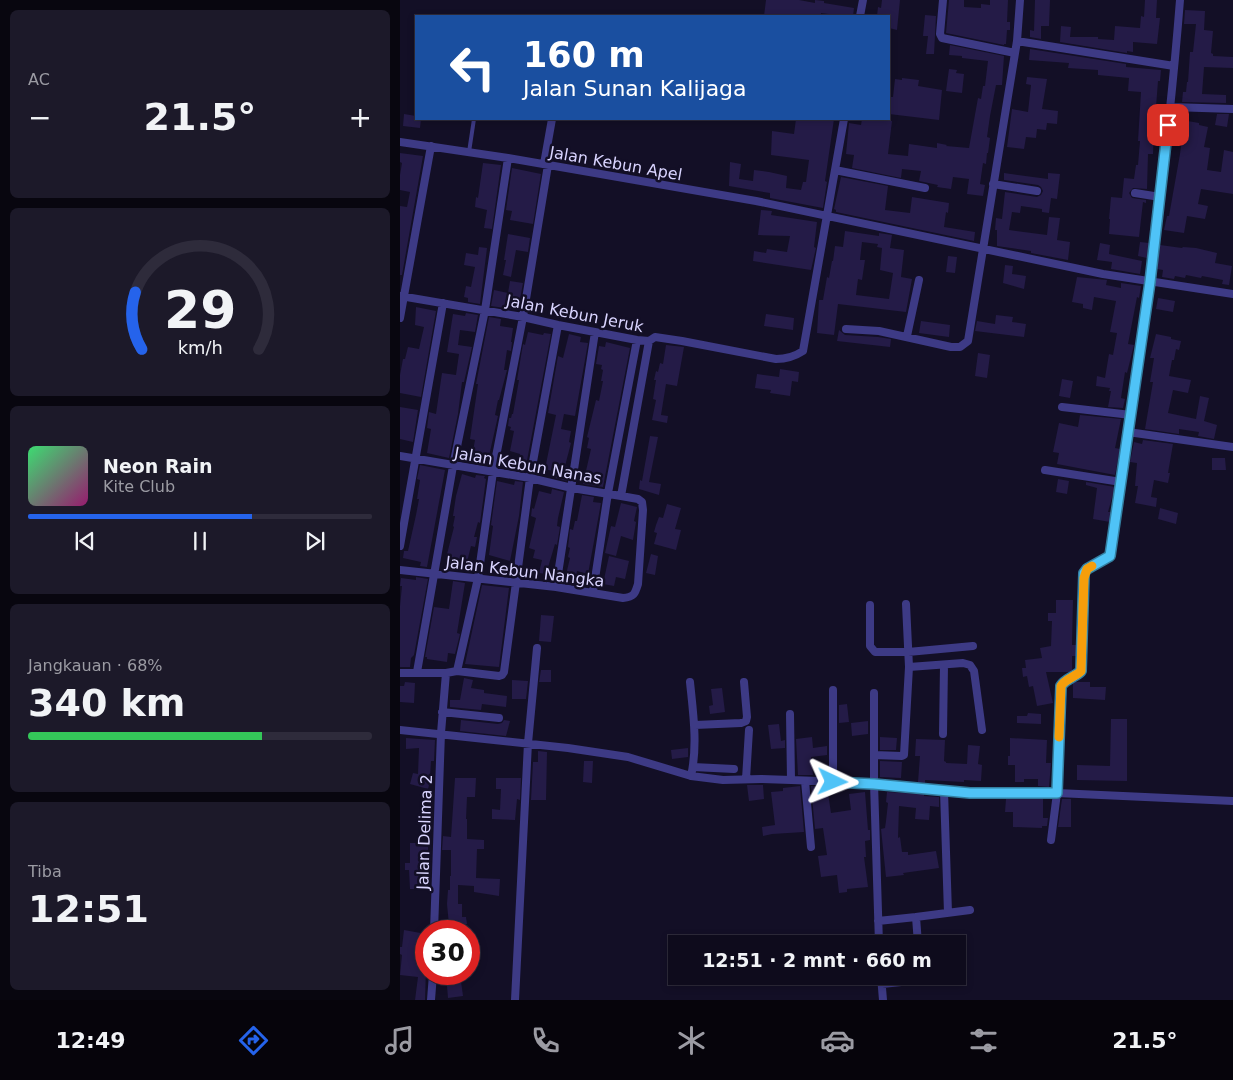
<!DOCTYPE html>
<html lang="id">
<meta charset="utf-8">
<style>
:root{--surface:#0e0b1c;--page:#1c1929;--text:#f1f3f6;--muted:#9b9ba3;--line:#2e2b3b;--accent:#2563eb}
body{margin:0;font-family:"DejaVu Sans",sans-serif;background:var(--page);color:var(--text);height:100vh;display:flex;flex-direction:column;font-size:19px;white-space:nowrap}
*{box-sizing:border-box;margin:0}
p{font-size:16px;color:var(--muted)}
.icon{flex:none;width:28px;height:28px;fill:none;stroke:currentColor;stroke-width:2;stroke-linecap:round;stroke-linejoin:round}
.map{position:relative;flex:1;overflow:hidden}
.drawer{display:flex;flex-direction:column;gap:10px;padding:10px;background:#08060f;width:400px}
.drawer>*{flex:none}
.hud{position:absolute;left:15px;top:15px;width:475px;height:105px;border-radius:0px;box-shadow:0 2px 8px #0003,0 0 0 1px var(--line);background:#1a4fa0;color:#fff;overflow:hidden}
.speed{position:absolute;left:15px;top:920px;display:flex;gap:10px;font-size:25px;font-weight:700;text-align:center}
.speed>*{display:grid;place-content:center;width:65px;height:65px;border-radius:50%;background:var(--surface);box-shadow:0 2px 8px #0003,0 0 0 1px var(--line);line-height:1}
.speed .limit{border:8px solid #d22;background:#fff;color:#111}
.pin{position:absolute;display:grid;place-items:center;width:42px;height:42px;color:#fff;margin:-21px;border-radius:10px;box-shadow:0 2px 8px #0006}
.me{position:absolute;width:55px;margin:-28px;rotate:92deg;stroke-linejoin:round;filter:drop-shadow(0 0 4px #0008)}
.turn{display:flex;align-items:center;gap:18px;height:105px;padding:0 25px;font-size:22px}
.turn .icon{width:65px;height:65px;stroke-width:2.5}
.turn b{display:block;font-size:35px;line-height:42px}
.big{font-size:38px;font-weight:700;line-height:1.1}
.drawer .widget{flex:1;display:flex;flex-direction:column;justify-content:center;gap:8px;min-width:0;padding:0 18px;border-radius:8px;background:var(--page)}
.drawer .dial{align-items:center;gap:0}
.dial svg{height:130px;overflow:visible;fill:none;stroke:var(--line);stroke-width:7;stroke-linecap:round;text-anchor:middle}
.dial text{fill:var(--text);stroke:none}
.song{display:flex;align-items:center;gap:15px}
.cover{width:60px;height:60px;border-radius:8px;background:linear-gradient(135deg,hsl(140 70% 55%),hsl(320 70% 35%))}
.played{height:5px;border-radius:2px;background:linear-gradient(90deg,var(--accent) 65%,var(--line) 65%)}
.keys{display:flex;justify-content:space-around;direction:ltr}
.heat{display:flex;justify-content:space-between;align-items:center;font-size:28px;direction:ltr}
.charge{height:8px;border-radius:4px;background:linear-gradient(90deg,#34c759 68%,var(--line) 0)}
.trip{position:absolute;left:268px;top:935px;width:298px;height:50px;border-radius:0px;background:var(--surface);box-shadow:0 2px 8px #0003,0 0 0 1px var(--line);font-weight:700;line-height:50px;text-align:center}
.menu{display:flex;height:80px;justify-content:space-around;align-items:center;background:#06040b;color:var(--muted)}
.menu .icon{width:35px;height:35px}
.menu .selected{color:var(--accent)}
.menu b{font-size:22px;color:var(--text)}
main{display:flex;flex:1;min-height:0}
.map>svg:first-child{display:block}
.building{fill:#241b47;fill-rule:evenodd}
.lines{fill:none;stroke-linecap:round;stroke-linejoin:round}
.service{stroke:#3d3a85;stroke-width:4}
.minor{stroke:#3d3a85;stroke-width:8}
.route-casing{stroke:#337fa1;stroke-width:12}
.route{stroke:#4fc3f7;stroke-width:9}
.slow{stroke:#f59e0b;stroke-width:9}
.labels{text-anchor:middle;stroke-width:5;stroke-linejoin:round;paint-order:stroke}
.street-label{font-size:16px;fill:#d9d4ff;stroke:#130f26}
</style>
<main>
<section class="drawer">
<div class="widget"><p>AC</p>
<div class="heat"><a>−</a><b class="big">21.5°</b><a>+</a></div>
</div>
<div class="widget dial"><svg viewBox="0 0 100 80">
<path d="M14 69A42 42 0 1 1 86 69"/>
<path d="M14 69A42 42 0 0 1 10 34" stroke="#2563eb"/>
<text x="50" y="56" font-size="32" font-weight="700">29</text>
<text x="50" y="72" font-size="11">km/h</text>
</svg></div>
<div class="widget">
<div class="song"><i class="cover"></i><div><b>Neon Rain</b><p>Kite Club</p></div></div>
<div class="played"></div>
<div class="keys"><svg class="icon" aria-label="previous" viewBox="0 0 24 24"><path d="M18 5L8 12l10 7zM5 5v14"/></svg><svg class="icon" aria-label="pause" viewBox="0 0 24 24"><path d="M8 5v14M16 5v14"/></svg><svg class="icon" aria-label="next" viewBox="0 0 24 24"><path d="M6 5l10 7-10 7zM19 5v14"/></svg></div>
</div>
<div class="widget"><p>Jangkauan · 68%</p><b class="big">340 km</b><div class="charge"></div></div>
<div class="widget"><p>Tiba</p><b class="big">12:51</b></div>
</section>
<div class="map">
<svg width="833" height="1000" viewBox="0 0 833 1000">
<rect width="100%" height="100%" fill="#130f26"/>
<!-- building -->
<path class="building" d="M366,0H399L415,3V0L424,1V3L454,8L453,16H436V15L421,13V16H364Z
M482,0H500L497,30L489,28V16H477L478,7L481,8Z
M549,0H564V7L581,8V4L590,5V0H608L607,22H610V30H607L606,44H604V45L546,33Z
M635,0H650L649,26H641V39L630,37V30L634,31Z
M745,0H757L756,18H760L757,44L733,42V52L727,51V53L660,42L661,26L671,27L670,37H698V39L714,40L715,26L740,28L741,16L744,17Z
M785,10L805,11L804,30L813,31L811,53L813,54V56L833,57V68L804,67L802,94L826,95V103L782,102L783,92H786L787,82H788L790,52H793L796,24H784Z
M525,15L536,16L534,54H526L528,36H523Z
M550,45L604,56L602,85H596L590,116L587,137L590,138L588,153H587L586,164L583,163L580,184L585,185L583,196L567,194L569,179L553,177L551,189L537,187L538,185L519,181L521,171L502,169L501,178L452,168L454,155L446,154L449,123L461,125L462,119L492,121L488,154L508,156L509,144L537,148V143L547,145L546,146L569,148L578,98L581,99L583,86H585L588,61L562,58V56L549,55Z
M630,49L726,64V67L761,70L760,81H758L756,107H758L757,130H754L753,154H748L747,189L733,188L729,193L732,198L746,200V203L743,202L739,237L709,234L710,219H709L711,197L722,198L724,178L734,179L736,165H738L740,141H738L741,92L728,91L729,78L698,75V70L668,68L669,63L629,60Z
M549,69L557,70L556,73L564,74L562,93L546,91Z
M627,77L647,79L642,109L658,111L657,124L647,123L646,130L637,129L636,138L626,137L624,149L607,147L612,109L628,112L631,85L626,84Z
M502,78L519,80L518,86L542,90L539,120L489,114V97H493L495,79L502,80Z
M4,114L16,116V119H21L20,128L3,126Z
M817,114H829L827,127L815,125Z
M396,119H434L425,181L427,182L423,208L370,198V193L329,186L330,162L341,164L339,179L353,181L354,170L369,172L387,176L386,188L401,190L403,182H406L409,160L371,155L372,131L394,134Z
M776,119L799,123V125L808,127L804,147L810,148L807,170L821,172L824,150L833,152V194L801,189L798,204L808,206L805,219L787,216L784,233L764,230L767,216H769L780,154L782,139L773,137Z
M0,153L23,156L2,275H0V206L7,207L10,192L0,190V175L2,163L0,162Z
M83,163L101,165L92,229L84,228L87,210L75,207L76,197L78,198Z
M112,168L141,174L133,224L110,220L112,211L106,210Z
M604,173L648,179V173L660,174L657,199L651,198L649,213L642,212V209L621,206L620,213L612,212L609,230L647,235L649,217L660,218L657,240L670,242L668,260L631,253V251L597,246V230H595L596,218L602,219L605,192L637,197L641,195L643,191L641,187L638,185L604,180Z
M441,177L488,186L485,210L510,213L512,197L549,203L548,213L546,212L544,227L575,232L574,241L436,212V210L434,209Z
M361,210L372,211L371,215L417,222L414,247L416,248L411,270L353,261L354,251L366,253L367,249L387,252L390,236L358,235Z
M445,231L479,236V233L492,235L490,248L504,250L501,277L512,279L506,312L438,304L434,335L417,333L419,300H423L427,277L429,278L432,261H433L435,246L443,247ZM462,242L478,244L477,247L482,248L480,270L493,273L489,299L456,295L458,279L462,280L465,260H460Z
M108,234L130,238L128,252L116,250L111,277L103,275L106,260H104Z
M740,242L749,243L747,258L738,256Z
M700,243L710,245L709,254L742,261L740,274L711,269L712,262L697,260Z
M760,245L782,248L783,247L796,248L817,253L815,263L832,266L829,285L822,284L823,280L802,276L801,278L786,275L785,278L775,276L774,279L762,277L763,270L757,269Z
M79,247L87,248L80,304L68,302V298L64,297L66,286L71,287L75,267L64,265L66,253L78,255Z
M548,256L557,257L555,273L546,272Z
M605,265L613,266L612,274L626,276L624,289L603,283Z
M677,277L707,280L706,285L721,288V283L741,286L739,298L737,297L728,344L734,345L727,373L725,372L721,398L725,399L723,408L708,407L711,391H709L710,388L696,386L697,376L705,378L709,354L713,355L717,333L710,332L716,301L694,297L692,310L683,308V304L672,302Z
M110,281L123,283L118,310L91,306L94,290L108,293Z
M758,298L775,301L773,312L756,309Z
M16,307L36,311L21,397L0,393V375L3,359H5L8,347L19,349L24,327L15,325Z
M66,313L78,315L75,332L60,330L58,345L72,347L64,382H62L58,414L49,458L27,453L31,429L27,428L29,412L36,414L42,373L56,375L59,354L47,352L53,314L65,316Z
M366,314L394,318L393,330L364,326Z
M596,315L613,317L612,322L626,324L624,337L575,331L577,321L595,324Z
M89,317L101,319L100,326L113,328L111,342H112L111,351L107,350L104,370H107L99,400H98L95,415L98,416L87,465L71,462L75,440L70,439L78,384H76Z
M521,321L550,325L549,337L519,333Z
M439,330L445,335L478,337L491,339L490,347L437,341Z
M128,332L143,335L144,333L151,334L125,471L117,470L120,454L110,451L114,431L110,430L111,427L108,426L109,418H111L112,414H113L119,380H117L123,344L125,345Z
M169,334L181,337L180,342L188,343L175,416L164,414L161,429L171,431L169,442L171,443L165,466L168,467L167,481L155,478L156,472L145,469L156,415L148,413L158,356L163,358Z
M756,334L771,337V339L781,341L779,350L776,349L774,360H772L769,376L791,380L788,393L773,390L768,413L796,419L800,396L809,398L804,421L817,425L814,439L798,436L799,432L779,429V434L745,429L753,382H750L754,358H750Z
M206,342L230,348L203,487L183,484L191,449L187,448L189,438L187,437L196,400L199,401L203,381H201L203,370L201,369L202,365L196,364L199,346L205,347Z
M266,345L284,347L277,386L266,384L261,415L268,416L267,423L252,420L256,400L253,399L256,380H254L256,371L258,372L260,363L263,364Z
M578,353L590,355L587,378L575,376Z
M380,369L399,372L398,382L392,381L390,396L370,393L371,390L355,388L357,374L379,377Z
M662,379L673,381L670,398L659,396Z
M0,407L18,410L13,442L0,439Z
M680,415L721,419L715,448L720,449L715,475L657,464L659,453L653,452L659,423L678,427Z
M250,436L258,437L249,482L261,484L259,495L239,489L240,480L242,481Z
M743,440L773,444L768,473H770L768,483L754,480L751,497L757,498L756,507L735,503L738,486H735L737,463L730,462L734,442L742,444Z
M812,458H825L826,470H812Z
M20,465L45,470L27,567L20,566L21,562L3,558L4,551H8L16,515L19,499H17L20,480L17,479Z
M62,474L75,478L76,475L85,476L84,478L86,479L80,523L78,522L74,537H77L75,547L71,546L67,562L57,559L54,569L46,567L49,559L46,558L54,527L53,526L55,516H53L56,496Z
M658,479L669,481L667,494L656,492Z
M97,481L114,485L115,481L123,482L119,516L110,561L89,555L93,526L91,525Z
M686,482L715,487L708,512H711L710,522L693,519L697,488L686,485Z
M152,489L164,492L158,518L157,526L160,527L157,545L155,544L146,574L139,573L142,560L133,558L135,550L129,548L136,518L131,516L132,508L134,509L139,491L151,494Z
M182,495L194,497L193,502L201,503L188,574L177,571L175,581L165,579L170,558L168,557L170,548L168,547L170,529L173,530L175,521H177Z
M221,503L237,507L234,521L236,522L233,540L221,536L216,556L205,553L211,526L215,527Z
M267,504L281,508L275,529L281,530L276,550L254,544L257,533L254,532L256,525L259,517L263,518Z
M760,508L778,513L776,524L758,519Z
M251,554L258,556L255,575L246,573Z
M209,556L229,561L225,579L216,577L214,586L203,584Z
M16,577L28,579L14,655L11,658L10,667H0V606L2,586H0L1,578L16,580Z
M53,581L65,583L57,633L60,634L55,654L48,653L47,662L27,659V657H25L34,607L49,609Z
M82,585L109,588L99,667L65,664Z
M656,600H673L672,645H676V656H672V671L669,672H646L653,703L637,706L633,686L629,687L627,676L623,677L622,668H626L625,660L642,658L640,648L651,646L652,621H648V613H656Z
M141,615L154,616L151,642L139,641Z
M141,670H151V682H139Z
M64,678L73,680L71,688L84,690V693L107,696L106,707L82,704L81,710L50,707V700H60Z
M112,680L128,681L126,699H112Z
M5,682L15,683L14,703L0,702V686H4Z
M675,682H690V687H706L705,700L673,698V683Z
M322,688L325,712L310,714L309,706L313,705L311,689Z
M447,704L449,722L439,723V705Z
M628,713L641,714V724L617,723V716H627Z
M711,719H727V781L677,780V765L710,766Z
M61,720L98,724L102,723L104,720L110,721L106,736L60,731Z
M468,721V734L452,736L451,723Z
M379,724L381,741L385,740V748L371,749L368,725Z
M412,737L413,748L427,746V755L411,757L413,775H398L396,739Z
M480,737L497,738L496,750H480Z
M6,738L35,740L34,761H31L30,777L31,778L28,789L10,784L13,773L18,774L19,748L6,749Z
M610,738L647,740L646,763H651L649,787L638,786V779H624V782H615V765H608V756H610Z
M516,739L545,740L544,761L546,762V763L567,764L568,745L580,746L578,764L582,765L581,781L564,780V782L525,780V783L518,782L520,756H515Z
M288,748V757L272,759L271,750Z
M138,751L147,752L146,800H131L133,762H138Z
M184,761H193L192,783L183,782Z
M480,761L502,762L501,778L480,777Z
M55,778H76L75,797H67L66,819H67V839L84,840V849H77L76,878L100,879L99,896L74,892V886L58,885V904H62V917H66L67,924L49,925L47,904L48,890H50V876H51V850H42L43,836L51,837Z
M96,778H121L120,800L117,799L115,820L92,819V809L100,810L101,789H96Z
M347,785H363L364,799L349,801Z
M400,786L404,832L372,834L363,836L362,827L375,825L371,792L383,791V788Z
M411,786L427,787L431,813L451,810L449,794L465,792L468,830H470V840L465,841L466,857H464L468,887L447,889V892L439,893L437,875L421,877L418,856L427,855L423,828L415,829Z
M487,792L524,794V796L539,797V807L530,806L529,820L515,819L516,808L499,806L498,838L500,837L502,852H508V855L536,851L539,868L503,873L504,875L486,877L481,829L485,828L486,821L488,803L486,802Z
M606,799H643V818H648L647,826H642V828L613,827V812H605Z
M662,799H671V827H658Z
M10,843H28V852H27L26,889H10L9,870H5V863H10Z
M4,930L26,934L24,968L26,969L25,1000H15L18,977L0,975L2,955L0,954V947H2Z
M46,974H60L63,996L48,998Z"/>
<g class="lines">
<!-- service -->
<path class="service" d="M69,152L74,119"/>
<!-- minor -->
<path class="minor" d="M543,0L540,34L542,38L615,53
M460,16L463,0
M617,41L774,66
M771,107L833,109
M0,142L108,158L356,201L703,274L833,294
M144,164L152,119
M435,170L525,188
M593,184L637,191
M735,193L760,197
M0,296L123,317L158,325L237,340L249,341L255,337L282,341L376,359C387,359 394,357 403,351L444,119
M0,318L31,146
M446,329L479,331L551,347H560L568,341L617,41L620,0
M507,336L519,280
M662,407L731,415
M728,432L833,447
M0,456L130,478L172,488L221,496L238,499L242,502L243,510L238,584C235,594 234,597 223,598L156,587L0,570
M645,470L721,482
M221,496L249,341
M0,546L43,303
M156,587L195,332
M193,592L208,493L237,340
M506,604L509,667
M470,605V646L475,652H508L573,646
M57,671L78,578L93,472L123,317L148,165
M17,672L53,466L85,310L108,158
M0,673H46
M290,682C293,712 298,745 291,776
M433,690V782
M474,693V783L479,944
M42,712L99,718
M390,714L391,780
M295,725L341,723L346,721L347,717L344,682
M0,730L168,748L228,757L291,776L323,780L361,779L391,780L474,783L570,793H657L833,801
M543,734L544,665
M474,755L502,756L504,755L509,667L563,663L570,665L574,671L582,730
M293,767L334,769
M346,779L349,730
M405,781L411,847
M544,791L548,913
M651,840L657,793L661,686C665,679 675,677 681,671L684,573L687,569L710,556C720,498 727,439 736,380C754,254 770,127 780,0
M478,921L516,917
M34,931L41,733L46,673L57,671L99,676L102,675L104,672L130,478L158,325
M518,944L516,917L570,910
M481,976L483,1000
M482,984L540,978
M31,1000L33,974
M115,1000L128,743L137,648"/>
</g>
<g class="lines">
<!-- route casing -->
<g class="route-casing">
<path id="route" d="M433,782L474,784L570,793H657L661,686C665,679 675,677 681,671L684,573L687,569L710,556L750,282L768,125"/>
</g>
<!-- route -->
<use href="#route" class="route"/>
<!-- slow -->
<path class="slow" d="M659,737L661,686C665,679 675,677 681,671L684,578L687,569L692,566"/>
</g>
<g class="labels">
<!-- street labels -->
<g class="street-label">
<text transform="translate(216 163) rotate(10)" y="6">Jalan Kebun Apel</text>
<text transform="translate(175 313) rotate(11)" y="6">Jalan Kebun Jeruk</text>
<text transform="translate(128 465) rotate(10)" y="6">Jalan Kebun Nanas</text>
<text transform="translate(125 571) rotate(7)" y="6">Jalan Kebun Nangka</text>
<text transform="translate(24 832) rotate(-88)" y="6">Jalan Delima 2</text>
</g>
</g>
</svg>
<div class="speed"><div class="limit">30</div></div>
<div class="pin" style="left:768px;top:125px;background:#d93025"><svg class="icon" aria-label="arrive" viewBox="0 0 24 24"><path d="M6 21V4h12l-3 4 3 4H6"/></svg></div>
<svg class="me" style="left:433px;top:782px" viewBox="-20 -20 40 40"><path d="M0-17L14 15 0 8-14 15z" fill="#4fc3f7" stroke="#fff" stroke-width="4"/></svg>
<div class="trip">12:51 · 2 mnt · 660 m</div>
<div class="hud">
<div class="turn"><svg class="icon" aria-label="left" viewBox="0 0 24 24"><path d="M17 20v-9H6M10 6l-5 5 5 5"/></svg><div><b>160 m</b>Jalan Sunan Kalijaga</div></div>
</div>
</div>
</main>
<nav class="menu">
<b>12:49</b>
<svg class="icon selected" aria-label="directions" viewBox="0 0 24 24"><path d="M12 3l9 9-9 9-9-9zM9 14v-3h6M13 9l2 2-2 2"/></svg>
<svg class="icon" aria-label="music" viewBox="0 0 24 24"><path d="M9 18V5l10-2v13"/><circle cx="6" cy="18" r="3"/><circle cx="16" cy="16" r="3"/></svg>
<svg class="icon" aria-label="phone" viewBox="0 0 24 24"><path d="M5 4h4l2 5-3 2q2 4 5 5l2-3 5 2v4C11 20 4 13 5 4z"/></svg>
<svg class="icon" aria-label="climate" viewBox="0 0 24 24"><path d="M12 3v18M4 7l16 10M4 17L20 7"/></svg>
<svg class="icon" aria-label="car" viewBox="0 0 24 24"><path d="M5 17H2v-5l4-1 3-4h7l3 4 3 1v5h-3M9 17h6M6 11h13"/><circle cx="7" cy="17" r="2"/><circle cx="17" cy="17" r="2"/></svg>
<svg class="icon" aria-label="filters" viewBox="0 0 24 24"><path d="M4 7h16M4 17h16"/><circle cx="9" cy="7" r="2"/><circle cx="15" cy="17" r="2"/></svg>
<b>21.5°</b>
</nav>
